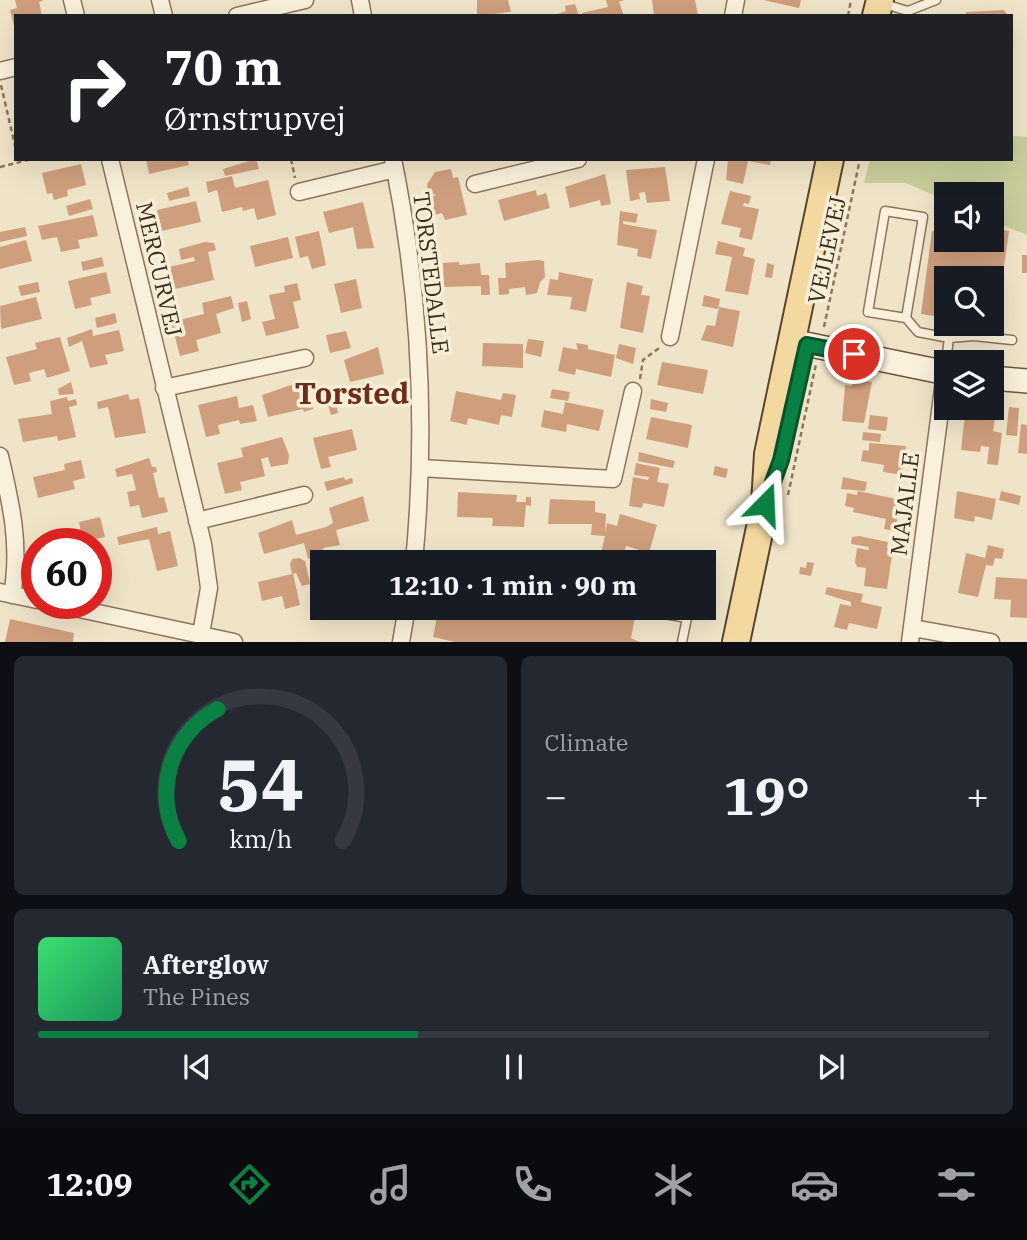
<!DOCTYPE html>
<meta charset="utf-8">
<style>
:root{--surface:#171b24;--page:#242831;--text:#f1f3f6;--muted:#9ea1a6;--line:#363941;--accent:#0b8043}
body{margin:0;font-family:"IBM Plex Serif",serif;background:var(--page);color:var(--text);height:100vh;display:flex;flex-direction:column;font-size:26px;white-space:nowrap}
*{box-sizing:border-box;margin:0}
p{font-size:23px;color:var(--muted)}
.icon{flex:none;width:38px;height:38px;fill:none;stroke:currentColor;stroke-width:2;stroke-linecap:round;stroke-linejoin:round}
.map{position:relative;height:642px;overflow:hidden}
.drawer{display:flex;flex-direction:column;gap:14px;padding:14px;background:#0d0f14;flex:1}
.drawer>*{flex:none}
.guide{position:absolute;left:14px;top:14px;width:999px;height:147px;border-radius:0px;box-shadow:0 7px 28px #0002;background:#202124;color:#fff;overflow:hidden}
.controls{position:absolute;left:934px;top:182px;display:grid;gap:14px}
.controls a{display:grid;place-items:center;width:70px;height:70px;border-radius:0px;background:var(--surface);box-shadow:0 7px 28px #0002;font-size:35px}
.speed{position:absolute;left:21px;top:528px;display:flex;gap:14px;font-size:35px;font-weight:700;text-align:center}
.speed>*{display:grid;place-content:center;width:91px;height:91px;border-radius:50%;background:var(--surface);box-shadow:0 7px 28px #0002;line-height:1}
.speed .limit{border:10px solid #d22;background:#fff;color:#111}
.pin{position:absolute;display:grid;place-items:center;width:60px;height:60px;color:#fff;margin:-30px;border:4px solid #fff;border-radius:50%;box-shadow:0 2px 7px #0007}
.me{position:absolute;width:77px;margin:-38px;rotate:21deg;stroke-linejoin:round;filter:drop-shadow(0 0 5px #0008)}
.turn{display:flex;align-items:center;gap:24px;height:147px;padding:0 35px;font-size:32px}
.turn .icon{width:91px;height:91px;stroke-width:2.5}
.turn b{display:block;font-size:49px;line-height:60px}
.big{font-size:52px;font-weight:700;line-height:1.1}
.drawer .card{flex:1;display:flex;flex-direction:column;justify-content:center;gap:10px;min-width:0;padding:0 24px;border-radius:10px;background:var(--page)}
.drawer .dial{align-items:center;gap:0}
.dial svg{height:182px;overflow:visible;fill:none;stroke:var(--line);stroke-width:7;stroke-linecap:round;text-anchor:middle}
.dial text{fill:var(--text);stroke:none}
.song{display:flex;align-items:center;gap:21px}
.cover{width:84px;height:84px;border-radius:10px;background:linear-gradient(135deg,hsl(140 70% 55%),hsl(150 70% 35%))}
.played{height:7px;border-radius:4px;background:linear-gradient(90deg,var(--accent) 40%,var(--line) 40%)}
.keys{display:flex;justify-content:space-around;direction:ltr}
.heat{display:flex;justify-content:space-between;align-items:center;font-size:38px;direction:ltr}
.drawer .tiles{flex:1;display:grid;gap:14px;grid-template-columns:1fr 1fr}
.card:last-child{grid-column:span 2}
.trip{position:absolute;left:310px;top:550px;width:406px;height:70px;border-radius:0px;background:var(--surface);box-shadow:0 7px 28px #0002;font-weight:700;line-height:70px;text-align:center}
.tab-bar{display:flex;height:112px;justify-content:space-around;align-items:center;background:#090b0e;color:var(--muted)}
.tab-bar .icon{width:49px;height:49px}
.tab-bar .selected{color:var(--accent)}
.tab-bar b{font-size:32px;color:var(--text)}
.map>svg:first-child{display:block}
.green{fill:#c9cf9b}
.building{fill:#cf9f7d}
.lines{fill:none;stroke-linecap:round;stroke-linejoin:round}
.lane-casing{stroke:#8d765c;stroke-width:11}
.street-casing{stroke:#8d765c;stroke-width:19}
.secondary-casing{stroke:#6f573f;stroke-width:26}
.primary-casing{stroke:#5b4430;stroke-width:30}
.path{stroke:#8d765c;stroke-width:2.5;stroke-dasharray:5 3.5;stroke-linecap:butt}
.lane{stroke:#faf1dc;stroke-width:8}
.street{stroke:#faf1dc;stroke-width:16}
.secondary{stroke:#faf1dc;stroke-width:23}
.primary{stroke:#f3d9a0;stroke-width:26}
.route-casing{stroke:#07532c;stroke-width:18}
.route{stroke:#0b8043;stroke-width:12}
.labels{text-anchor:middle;stroke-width:7;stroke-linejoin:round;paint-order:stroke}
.street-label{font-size:23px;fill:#3d2e20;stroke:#f7eed8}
.district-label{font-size:30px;font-weight:bold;fill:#6b2e1e;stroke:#f7eed8}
</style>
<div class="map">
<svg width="1027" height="642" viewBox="0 0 1027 642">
<rect width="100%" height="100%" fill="#f0e4c8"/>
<!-- green -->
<path class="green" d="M1012,136L1027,137V235L992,221V194H947V201L906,183H864L870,159H1012Z"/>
<!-- building -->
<path class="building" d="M15,0H44L39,2L42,16H16L15,30L10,10L17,8Z
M477,0H508L511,12L477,16Z
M606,0H624L619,2L624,16H583L582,13L608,7Z
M652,0H695L698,16H654Z
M763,0H801L799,8Z
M575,4L579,16H551L566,11L565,6Z
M1004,10L1008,16H966V12Z
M146,159H187L189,165L149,174Z
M256,159L259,169L225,176L223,169Z
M728,159H771L770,165L748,161L743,184L726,180Z
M81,164L86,185L67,190L68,196L54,200L52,193L47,194L42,173Z
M665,167L670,201L647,203L645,192L639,193L640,199L630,201L626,170Z
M451,169L453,178L458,177L467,215L445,220L442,213L428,217L423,198L436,195L428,191L427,184L435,172Z
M605,174L611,204L601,206L600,200L570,208L565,187Z
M232,176L235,188L268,180L276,215L257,220L254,208L243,211L242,207L222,212L217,190L208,193L206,182Z
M188,187L190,196L169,201L167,193Z
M536,190L537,196L546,193L550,208L504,221L498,200Z
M730,191L751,196L749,204L744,203L743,206L759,209L752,240L739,237L741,228L721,224Z
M90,199L93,209L69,216L66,206Z
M196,201L201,222L162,231L157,210Z
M363,202L374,248L357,249L353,227L329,233L323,212Z
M620,211L638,214L636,223L623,221V224L657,230L651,259L637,256L638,249L617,245Z
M93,215L98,236L78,240L80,248L61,252L57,237L42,240L38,226Z
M25,227L27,236L0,242V232Z
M999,229L1009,231L997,314L992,313V278H947V318L921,314L932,231L947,233V240H998Z
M319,231L326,265L312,269L308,256L300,258L295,237Z
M288,237L293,258L255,267L250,246Z
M26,240L32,261L0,269V247Z
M718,241L745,248L743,256L755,259L748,295L725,291L732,257L715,254Z
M205,242L214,243L216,250L208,252L214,280L175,289L169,267L195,261L194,257L181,260L179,249Z
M1022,255H1027V273H1022Z
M102,257L104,266L83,271L81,262Z
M538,260L544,261L545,277L540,282L537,293L526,295L525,287L509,289V294L499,295L498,278H506L505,263Z
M459,262V265L480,263L481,275H489L490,295H481V286L444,287L443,263Z
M767,263L774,265L772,278L765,277Z
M106,272L111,293L90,298L92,305L75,309L68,281Z
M559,272L593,279L586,312L570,309L572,297L547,295L550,279L558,280Z
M356,279L362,308L341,313L334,284Z
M38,282L40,292L21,296L18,286Z
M627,282L643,286L641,295L650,296L643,333L620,328Z
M297,283L301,300L293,302L299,328L266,336L262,322L275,319L269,295L285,292L284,286Z
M704,295L720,299L718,309L702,306Z
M231,296L234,308L216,314L221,333L196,340L199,351L180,356L171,322L204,314L202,303Z
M36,297L42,319L1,329L0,306Z
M247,301L251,319L242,322L238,303Z
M719,307L740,311L733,347L701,340L707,325L715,326Z
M115,313L117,323L97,328L95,318Z
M92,329L93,336L119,330L124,351L105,355L108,364L90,368L82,341L69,347L67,338Z
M346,331L351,348L330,353L326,335Z
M60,337L70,371L47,378L44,369L29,373L31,381L14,385L6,357L37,349L35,343Z
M528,339L544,341L541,357L525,353Z
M483,343L523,344V368L482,366Z
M576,343L588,345V349L615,355L611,377L576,369L575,375L558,371L563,347L578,350Z
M619,344L636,348L633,364L616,358Z
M378,347L384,374L350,382L344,360Z
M662,362L708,370L703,394L657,385Z
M853,380L872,382L864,423L842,421L845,385L852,386Z
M71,382L74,394L59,395L58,389Z
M297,383L299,393L309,391L313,409L304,412L303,409L268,417L262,395Z
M333,387L338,413L331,415L323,389Z
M552,389L570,392L568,401L550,398Z
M456,391L501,400L503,393L516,395L512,417L501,415L499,425L468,418L467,425L450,421Z
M128,394L130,400L139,398L146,433L115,438L108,407L98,409L97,402Z
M237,396L239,408L253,405L257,421L240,424L239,420L218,425L220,434L206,437L198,405Z
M67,397L68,401L76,399L77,405L69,407L76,437L58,441L57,436L23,442L18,419L52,414L50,401Z
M651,399L668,403L666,412L650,409Z
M565,402L604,410L599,431L567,424L566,432L541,427L544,410L563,414Z
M1009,407L1019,408L1017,436L1006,435Z
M870,415L888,417L886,431L868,429Z
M965,415L995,418L993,431L1002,433L998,465L987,464L989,447L981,446L980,452L961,450Z
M651,417L692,425L688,448L646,439Z
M1021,424L1027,425V454L1018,453Z
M352,429L357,450L328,457L331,467L321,469L313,438Z
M863,432L881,434L880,442L862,440Z
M282,437L289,455L288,464L271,467L268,457L261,459L265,476L240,482L242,490L225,494L217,463L243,457L241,448Z
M869,443L906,446L902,475L883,472L884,465L861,461L863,450L869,451Z
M639,452L675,461L673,468L638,461Z
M149,458L152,467H156L157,472L153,473L159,498L164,497L168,512L142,518L139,505L130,507L127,492L136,490L132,474L117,477L115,469Z
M81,460L85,478L73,481L75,489L38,498L33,477L65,470L64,464Z
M636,463L660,468L657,482L669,484L664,507L643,503L642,508L629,506L633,477L648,480L649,477L634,475Z
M715,466L728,469L726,478L713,475Z
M344,477L345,480L352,478L353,483L327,491L324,482Z
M843,477L867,482L865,491L841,489Z
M858,491L901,500L895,531L884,529L886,519L853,512L854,508L845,506L847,493L857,495Z
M957,491L996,499L992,520L975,516L974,522L954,518Z
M1001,491L1021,496L1019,505L999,500Z
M458,492L517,495L516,502H526V497H531V506L526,505L524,527L492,526L493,518L457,517Z
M363,496L369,521L336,530L340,545L323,548L324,553L308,559L304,543L264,554L258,533L292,520L296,535L326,527L333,523L329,508Z
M550,499L595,501V512L606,514L605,533L607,523L617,526L620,514L657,525L649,553L626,546L622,562H589L596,551L601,553L605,536L591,535L592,524H548Z
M100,517L105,537L85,541L86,544H47L46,540L81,532L79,522Z
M157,527L158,534L170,531L178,566L157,571L149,539L119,545L117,537Z
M859,536L888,542L887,548H893L887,589L864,586L866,568L857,567L855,562L857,548L869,550V547L851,544L852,537Z
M988,545L1004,549L1002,559L995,558L993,566L986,565L978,597L958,593L966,553L985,558Z
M299,558L305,561L310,584L302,586L296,573L293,574L300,605L285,609L282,596L262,601L258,582L292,574L290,564L292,559Z
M807,562L814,563L811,576L799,574L800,567L806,568Z
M319,564L322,586L314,587L311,565Z
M996,577L1027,579V618L1010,617L1011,600L994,599Z
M827,587L863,594L861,602L882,607L877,629L849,623L847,630L834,627L840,604L851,606V602L825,594Z
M328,607H354V609L328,612Z
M439,607H584L623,615L624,607H637L631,638L640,642H455L433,637Z
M10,619L74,633L73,642H5Z"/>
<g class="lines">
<!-- lane casing -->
<g class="lane-casing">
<path id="lane" d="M884,4L908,11L936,0
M906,318L868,312L885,211L923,217L906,318L918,332L949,338
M945,370L949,338L974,336L1012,340
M414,558L434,562
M659,613L687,618L682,642"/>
</g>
<!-- street casing -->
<g class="street-casing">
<path id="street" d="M72,0L76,16
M160,0L164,16
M360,0L363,16
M237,16L305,0
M733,16L736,0
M0,71L16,67
M110,159L203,544L209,588L201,634
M393,159C420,292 427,426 414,562
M475,184L578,159
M299,192L395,169
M670,337L706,159
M164,388L305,358
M0,456C11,503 21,546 12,595
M420,468L613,479L633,391
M197,521L304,495
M0,592L37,600
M56,604L234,642
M913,628L991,642
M401,642L407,607
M910,642L945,373"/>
</g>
<!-- secondary casing -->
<g class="secondary-casing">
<path id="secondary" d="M791,341L947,373
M992,378L1027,381"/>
</g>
<!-- primary casing -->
<g class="primary-casing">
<path id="primary" d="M876,16L880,0
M736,642L765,504L768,454L830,159"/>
</g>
<!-- path -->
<path class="path" d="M848,16L851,0
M1,85L16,150
M291,159L295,178
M0,167L32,159
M824,327L860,159
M640,379L643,360L659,348
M788,495L816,364"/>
<!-- lane -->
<use href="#lane" class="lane"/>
<!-- street -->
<use href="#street" class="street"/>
<!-- secondary -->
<use href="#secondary" class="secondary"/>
<!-- primary -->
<use href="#primary" class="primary"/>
</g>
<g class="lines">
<!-- route casing -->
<g class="route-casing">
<path id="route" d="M765,504L781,460L807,345L854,354"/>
</g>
<!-- route -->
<use href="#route" class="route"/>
</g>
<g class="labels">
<!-- street labels -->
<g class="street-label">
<text transform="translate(827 250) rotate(-78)" y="8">VEJLEVEJ</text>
<text transform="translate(159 269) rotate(77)" y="8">MERCURVEJ</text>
<text transform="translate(431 273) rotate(83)" y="8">TORSTEDALLE</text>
<text transform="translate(905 504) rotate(-83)" y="8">MAJALLE</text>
</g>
<!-- district labels -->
<g class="district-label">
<text x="352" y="404">Torsted</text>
</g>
</g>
</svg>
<div class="controls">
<a><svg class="icon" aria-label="sound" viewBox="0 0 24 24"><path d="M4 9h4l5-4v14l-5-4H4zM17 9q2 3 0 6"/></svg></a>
<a><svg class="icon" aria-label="search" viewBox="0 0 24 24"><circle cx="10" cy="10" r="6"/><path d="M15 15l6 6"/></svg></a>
<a><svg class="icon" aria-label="layers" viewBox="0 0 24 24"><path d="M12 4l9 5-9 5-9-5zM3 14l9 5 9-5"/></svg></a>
</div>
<div class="speed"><div class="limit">60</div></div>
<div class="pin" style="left:854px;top:354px;background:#d93025"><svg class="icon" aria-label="arrive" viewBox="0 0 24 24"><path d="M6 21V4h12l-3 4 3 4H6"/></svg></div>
<svg class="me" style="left:765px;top:504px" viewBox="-20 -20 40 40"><path d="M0-17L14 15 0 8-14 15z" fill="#0b8043" stroke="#fff" stroke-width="4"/></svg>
<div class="trip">12:10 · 1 min · 90 m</div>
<div class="guide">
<div class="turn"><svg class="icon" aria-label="right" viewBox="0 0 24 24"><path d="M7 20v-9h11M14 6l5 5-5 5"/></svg><div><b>70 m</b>Ørnstrupvej</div></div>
</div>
</div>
<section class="drawer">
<div class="tiles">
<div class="card dial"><svg viewBox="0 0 100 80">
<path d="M14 69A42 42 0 1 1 86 69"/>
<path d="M14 69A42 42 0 0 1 31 11" stroke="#0b8043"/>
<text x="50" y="56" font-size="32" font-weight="700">54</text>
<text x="50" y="72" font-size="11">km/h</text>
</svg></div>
<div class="card"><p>Climate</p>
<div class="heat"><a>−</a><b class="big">19°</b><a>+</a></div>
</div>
<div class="card">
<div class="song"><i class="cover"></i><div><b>Afterglow</b><p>The Pines</p></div></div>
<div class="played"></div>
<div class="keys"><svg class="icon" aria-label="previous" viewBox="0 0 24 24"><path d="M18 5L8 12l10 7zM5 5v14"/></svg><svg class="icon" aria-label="pause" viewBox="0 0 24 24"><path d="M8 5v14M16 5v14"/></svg><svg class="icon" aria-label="next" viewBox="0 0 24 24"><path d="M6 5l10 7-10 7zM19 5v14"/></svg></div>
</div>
</div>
</section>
<nav class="tab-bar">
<b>12:09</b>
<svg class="icon selected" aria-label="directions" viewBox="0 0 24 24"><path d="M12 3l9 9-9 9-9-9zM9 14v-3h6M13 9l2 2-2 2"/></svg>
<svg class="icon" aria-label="music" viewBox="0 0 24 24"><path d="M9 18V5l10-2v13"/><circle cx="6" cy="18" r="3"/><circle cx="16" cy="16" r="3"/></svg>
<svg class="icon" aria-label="phone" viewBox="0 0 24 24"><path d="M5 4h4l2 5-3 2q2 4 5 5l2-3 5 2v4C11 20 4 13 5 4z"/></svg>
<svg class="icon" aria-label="climate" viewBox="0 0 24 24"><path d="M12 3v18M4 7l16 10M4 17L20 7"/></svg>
<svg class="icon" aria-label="car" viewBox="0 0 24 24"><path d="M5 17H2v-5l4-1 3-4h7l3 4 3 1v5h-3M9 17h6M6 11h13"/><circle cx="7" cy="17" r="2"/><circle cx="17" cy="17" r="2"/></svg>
<svg class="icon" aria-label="filters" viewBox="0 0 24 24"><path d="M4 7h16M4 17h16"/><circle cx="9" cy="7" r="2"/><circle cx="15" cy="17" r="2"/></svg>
</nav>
